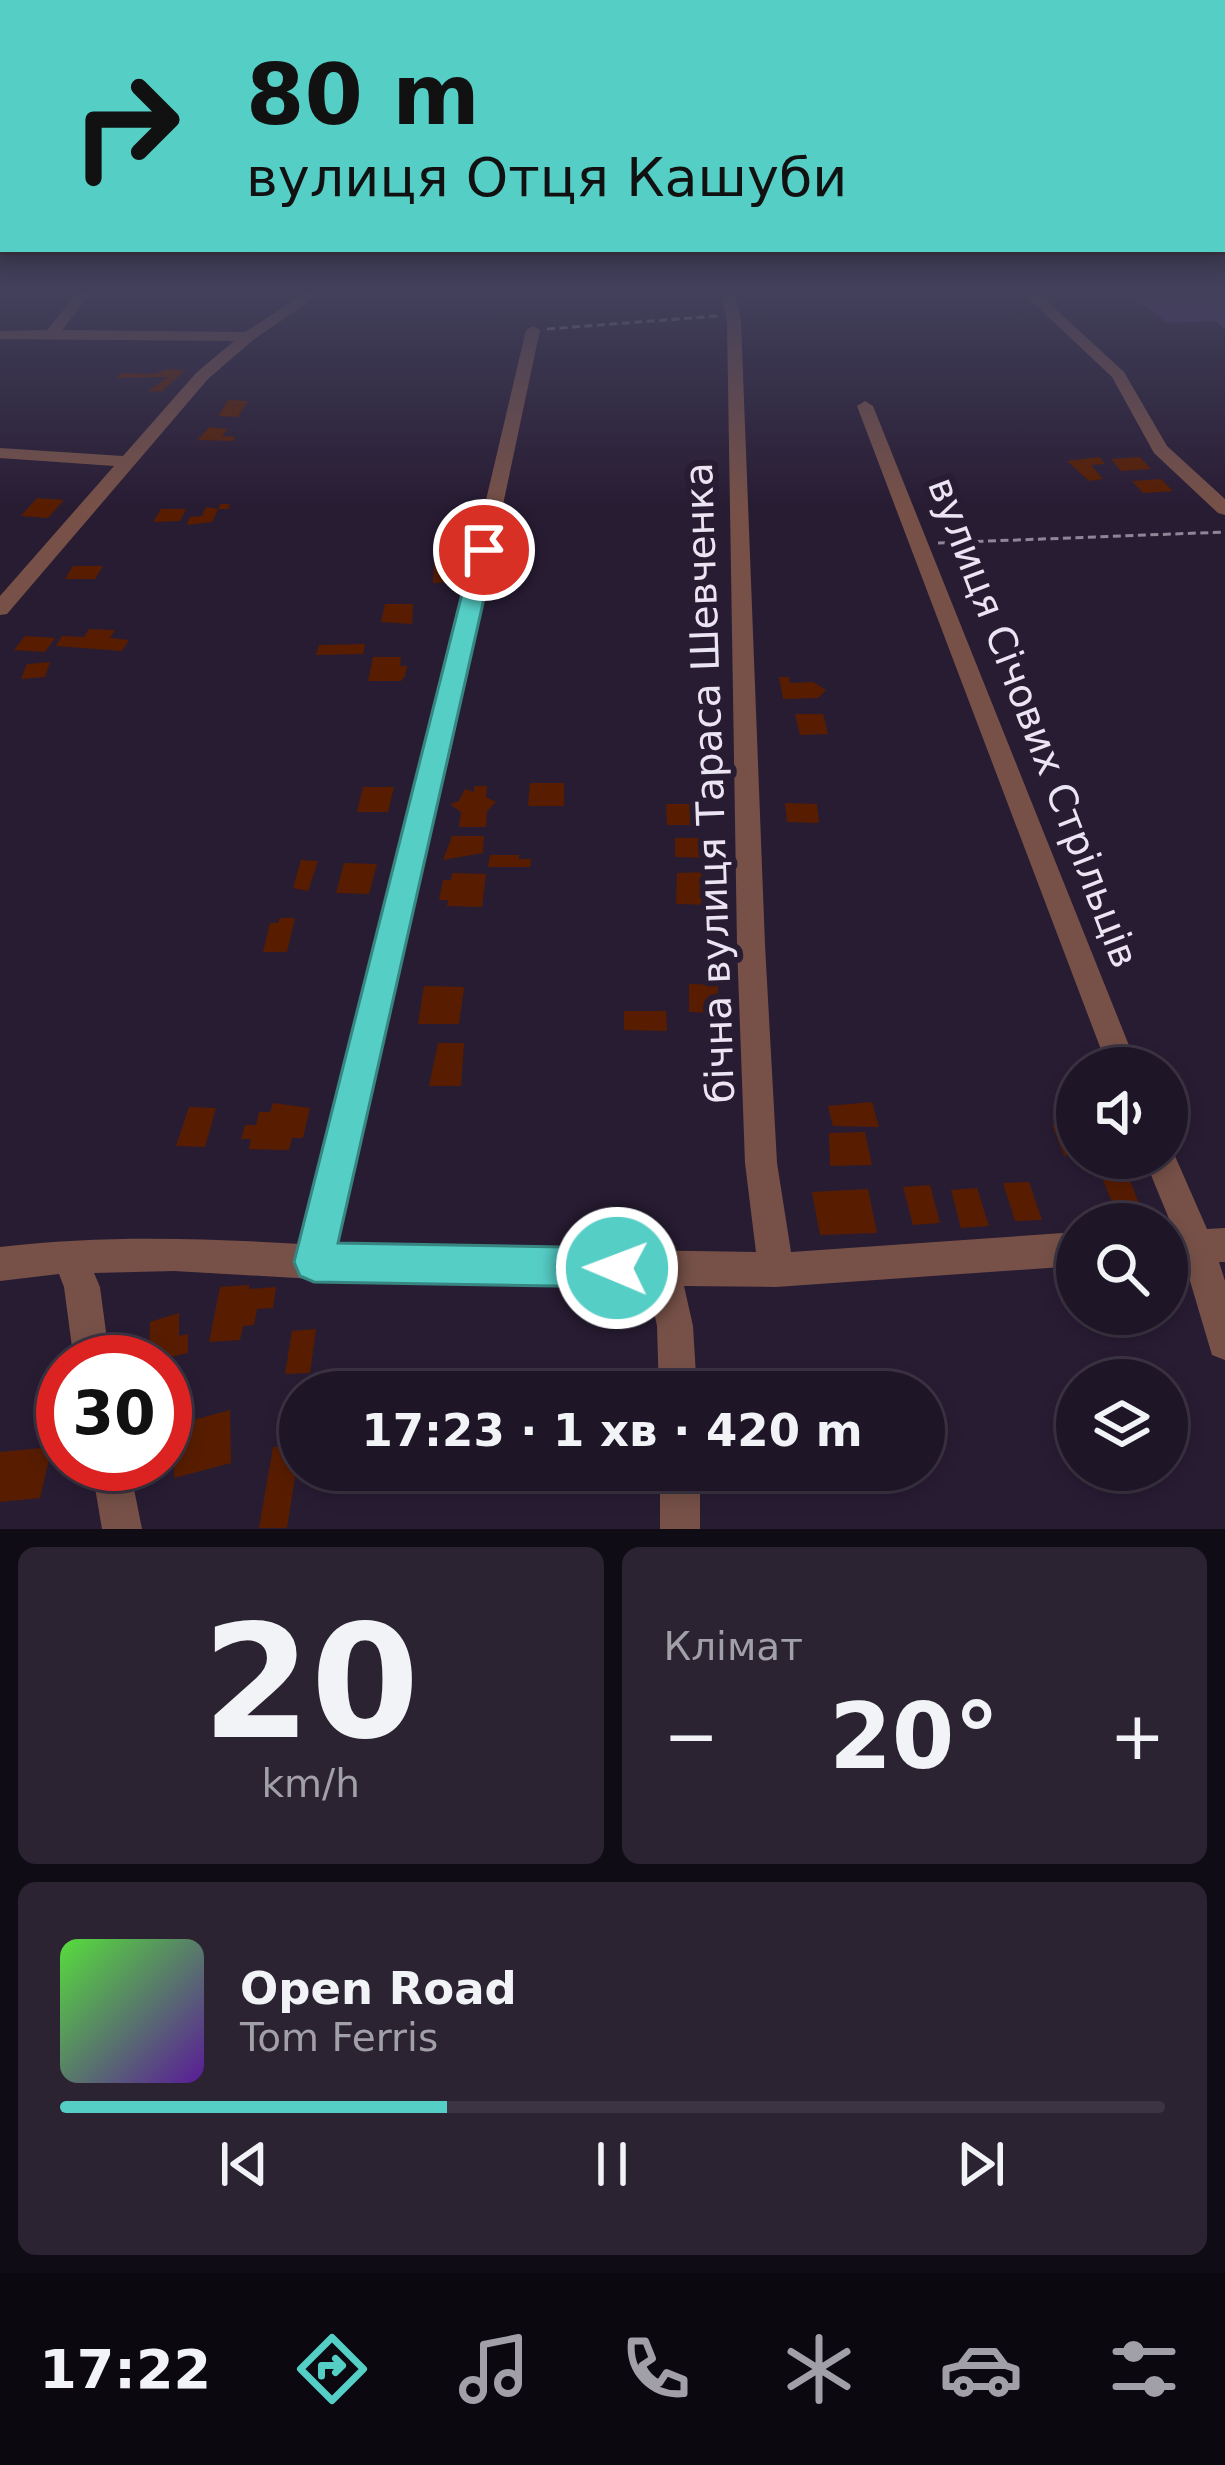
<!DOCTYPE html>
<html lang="uk">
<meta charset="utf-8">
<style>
:root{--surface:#1e1526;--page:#2b2232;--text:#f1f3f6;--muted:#a19fa7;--line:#3c3443;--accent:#55cec6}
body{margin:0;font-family:"DejaVu Sans",sans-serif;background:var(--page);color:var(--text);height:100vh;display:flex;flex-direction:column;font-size:45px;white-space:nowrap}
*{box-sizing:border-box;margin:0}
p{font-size:39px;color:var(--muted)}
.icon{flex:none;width:66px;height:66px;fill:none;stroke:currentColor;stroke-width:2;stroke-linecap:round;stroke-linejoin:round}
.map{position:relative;height:1529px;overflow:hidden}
.drawer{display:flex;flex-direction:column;gap:18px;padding:18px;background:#100c15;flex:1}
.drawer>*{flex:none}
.banner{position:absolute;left:0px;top:0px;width:1227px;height:252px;box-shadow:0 6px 18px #0003,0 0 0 3px var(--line);background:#55cec6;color:#111;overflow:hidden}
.controls{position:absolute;left:1056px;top:1047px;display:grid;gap:24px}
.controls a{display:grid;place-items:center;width:132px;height:132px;border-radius:50%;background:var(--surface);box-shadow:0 6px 18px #0003,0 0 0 3px var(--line);font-size:60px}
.speed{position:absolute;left:36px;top:1335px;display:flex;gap:24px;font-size:60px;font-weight:700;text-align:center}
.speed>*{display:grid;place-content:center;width:156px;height:156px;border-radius:50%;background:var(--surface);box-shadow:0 6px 18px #0003,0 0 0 3px var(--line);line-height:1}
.speed .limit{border:18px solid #d22;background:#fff;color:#111}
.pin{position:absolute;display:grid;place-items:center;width:102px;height:102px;color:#fff;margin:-51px;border:6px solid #fff;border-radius:50%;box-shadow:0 3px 12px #0007}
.me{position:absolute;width:132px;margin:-66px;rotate:271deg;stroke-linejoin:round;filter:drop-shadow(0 0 9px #0008)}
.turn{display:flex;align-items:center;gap:42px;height:252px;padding:0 48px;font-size:54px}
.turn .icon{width:156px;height:156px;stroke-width:2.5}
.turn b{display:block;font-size:84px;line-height:102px}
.big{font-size:90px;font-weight:700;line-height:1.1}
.drawer .card{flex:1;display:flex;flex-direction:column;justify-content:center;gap:18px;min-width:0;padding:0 42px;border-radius:18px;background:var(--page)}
.drawer .dial{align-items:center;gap:0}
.dial b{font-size:156px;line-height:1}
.song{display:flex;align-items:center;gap:36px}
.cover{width:144px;height:144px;border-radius:18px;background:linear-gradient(135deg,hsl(110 70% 55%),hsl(270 70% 35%))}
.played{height:12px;border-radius:6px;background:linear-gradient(90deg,var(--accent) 35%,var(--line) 35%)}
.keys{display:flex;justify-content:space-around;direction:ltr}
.heat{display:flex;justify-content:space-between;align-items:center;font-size:66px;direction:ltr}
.drawer .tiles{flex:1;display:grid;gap:18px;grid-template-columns:1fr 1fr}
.card:last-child{grid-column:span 2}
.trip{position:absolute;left:279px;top:1371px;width:666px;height:120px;border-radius:60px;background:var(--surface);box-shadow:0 6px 18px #0003,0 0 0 3px var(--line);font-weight:700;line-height:120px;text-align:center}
.tab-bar{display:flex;height:192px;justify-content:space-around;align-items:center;background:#0c080f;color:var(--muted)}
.tab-bar .icon{width:84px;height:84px}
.tab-bar .current{color:var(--accent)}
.tab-bar b{font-size:54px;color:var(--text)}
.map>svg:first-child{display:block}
.green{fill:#543370}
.building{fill:#581d00}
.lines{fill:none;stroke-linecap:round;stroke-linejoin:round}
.path{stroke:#8e8597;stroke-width:3;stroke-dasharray:8 4.5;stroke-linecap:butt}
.minor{fill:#775148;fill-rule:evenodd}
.route{fill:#55cec6;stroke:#378681;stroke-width:3}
.labels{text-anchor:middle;stroke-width:12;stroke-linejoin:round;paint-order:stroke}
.street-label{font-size:39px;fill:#ebe4f3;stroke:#281c33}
</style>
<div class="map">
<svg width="1225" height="1529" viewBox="0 0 1225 1529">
<rect width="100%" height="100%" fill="#281c33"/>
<!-- green -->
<path class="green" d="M1126,292H1225V329L1215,321L1167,323Z"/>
<!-- building -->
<path class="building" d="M167,369L186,370L161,392L148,391L168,377L116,378L120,373L154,374Z
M228,400L248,401L238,417L218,416Z
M209,427L228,429L222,436L235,437L234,441L198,440Z
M1099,457L1105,464L1091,465L1103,479L1089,481L1067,461Z
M1140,457L1151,469L1121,471L1111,459Z
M1161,479L1173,491L1143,493L1132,481Z
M37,498L64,500L48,518L21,516Z
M220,504H230L228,509H218L212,522L187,525L190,517L202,516L206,507L218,509Z
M161,509H186L180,521L153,522Z
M456,561V582L433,583L434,562Z
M73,566H103L95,579H65Z
M385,604H413L412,624L381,622Z
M89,629L115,630L110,638L129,640L122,651L56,646L62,636L84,637Z
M25,636L55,638L45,652L14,650Z
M365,644L363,654L316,655L319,645Z
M373,657H401L400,666H407L405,676L401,681H368Z
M50,662L45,677L21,679L27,664Z
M779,677H789L790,683L813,682L826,690L818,698L783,699Z
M795,714H823L828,734L800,735Z
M530,783H564V806H528Z
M474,786H487L486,797L496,802L487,811L486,827H459L461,812L450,804L459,801L465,789L474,792Z
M363,787H394L388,812H357Z
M785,803L817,804L819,823L787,822Z
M666,804H701L703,825H667Z
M452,836H484L483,853L443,860Z
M675,838H709L710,858L675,857Z
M490,855H519V859H531L530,867H488Z
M301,860L318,861L308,891L293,888Z
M344,863L377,864L369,894L336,893Z
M708,872L710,905L676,904L677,873Z
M452,873L486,874L482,907L447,906L448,900H439L443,880H451Z
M280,918H295L287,952H263L270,923H278Z
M689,984L718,985V1013L689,1012Z
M424,986L464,987L459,1024H418Z
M624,1011H666L667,1031L624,1030Z
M438,1043H464L461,1086H429Z
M872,1102L879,1127L833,1126L828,1106Z
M273,1103L310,1108L303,1138H292L289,1150L249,1149L251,1139H241L245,1125H256L259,1112H270Z
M189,1107L216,1108L205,1147L176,1146Z
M1077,1123V1155L1064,1156L1052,1125Z
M865,1132L872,1165L830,1166L829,1133Z
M1127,1173L1142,1211L1116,1212L1101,1175Z
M1029,1182L1042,1220L1015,1221L1003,1183Z
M930,1185L940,1223L913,1225L903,1187Z
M977,1188L989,1226L961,1228L951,1190Z
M868,1189L877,1233L820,1235L812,1192Z
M249,1285V1289L276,1287L273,1308L257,1309L254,1325L243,1326L240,1340L209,1342L220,1287Z
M179,1313V1336L188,1334V1353L149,1362L150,1322Z
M316,1329L310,1373L285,1374L292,1331Z
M230,1410L231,1463L174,1478L175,1425Z
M300,1446L287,1528H259L273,1447Z
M52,1447L40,1498L0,1502V1452Z"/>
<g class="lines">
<!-- path -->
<path class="path" d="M547,329L717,316
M938,543L1225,532"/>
<!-- minor -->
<path class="minor" d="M78,292H92L62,330L245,332L307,292H323L253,340L208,379L7,614L0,615V596L114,466L0,458V448L123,456L196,373L234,341L0,339V331L47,330Z
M721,292H735L741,322L765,945L777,1163L791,1252L1077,1232V1266L776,1287L684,1286L693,1326L697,1392H659L657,1326L648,1285L314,1279L174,1271L94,1273L100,1287L110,1362H74L64,1287L59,1274L0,1281V1247C101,1235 200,1238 301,1244L366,975L426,755L526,330L533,326L540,330L450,755L394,975L335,1245L756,1252L745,1163L737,945L727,322Z
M1022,292H1037L1124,372L1167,446L1225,499V515L1218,513L1154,453L1112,377Z
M865,401L873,406L1138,1068H1108L857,406Z
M1167,1145L1171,1147L1207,1229L1225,1228V1262H1219L1225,1281V1360L1212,1355L1185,1264L1167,1265V1231H1174L1144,1158H1167Z
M91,1464H129L142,1529H102Z
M660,1470H700V1529H660Z"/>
</g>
<!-- sky -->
<linearGradient id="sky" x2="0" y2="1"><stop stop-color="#160f1c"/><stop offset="0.58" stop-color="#42405b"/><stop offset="1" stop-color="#42405b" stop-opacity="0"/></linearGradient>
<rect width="1225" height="506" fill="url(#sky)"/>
<!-- route -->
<path class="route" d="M484,543L495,550L338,1243L617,1248L631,1254L637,1268L631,1281L617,1287L314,1282L300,1276L294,1262L473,550Z"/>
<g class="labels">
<!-- street labels -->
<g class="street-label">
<text transform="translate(1034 722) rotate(69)" y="14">вулиця Січових Стрільців</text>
<text transform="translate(709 783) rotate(-92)" y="14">бічна вулиця Тараса Шевченка</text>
</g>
</g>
</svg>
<div class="controls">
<a><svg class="icon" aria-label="sound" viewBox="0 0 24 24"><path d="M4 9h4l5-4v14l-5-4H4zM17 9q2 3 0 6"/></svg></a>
<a><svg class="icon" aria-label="search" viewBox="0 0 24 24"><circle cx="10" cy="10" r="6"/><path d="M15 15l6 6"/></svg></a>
<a><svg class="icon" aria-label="layers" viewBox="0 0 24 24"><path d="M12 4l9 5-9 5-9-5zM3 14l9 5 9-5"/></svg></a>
</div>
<div class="speed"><div class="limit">30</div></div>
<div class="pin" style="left:484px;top:550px;background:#d93025"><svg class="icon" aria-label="arrive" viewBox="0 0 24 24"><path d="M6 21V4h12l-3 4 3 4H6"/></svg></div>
<svg class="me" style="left:617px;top:1268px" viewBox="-20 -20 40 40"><circle r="17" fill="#55cec6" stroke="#fff" stroke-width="3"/><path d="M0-11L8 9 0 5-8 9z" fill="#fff"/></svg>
<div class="trip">17:23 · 1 хв · 420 m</div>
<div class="banner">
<div class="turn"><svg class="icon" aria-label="right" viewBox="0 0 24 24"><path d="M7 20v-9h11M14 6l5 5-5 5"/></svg><div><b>80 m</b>вулиця Отця Кашуби</div></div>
</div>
</div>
<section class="drawer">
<div class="tiles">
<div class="card dial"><b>20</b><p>km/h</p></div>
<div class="card"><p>Клімат</p>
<div class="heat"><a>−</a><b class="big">20°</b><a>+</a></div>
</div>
<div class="card">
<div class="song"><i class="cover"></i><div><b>Open Road</b><p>Tom Ferris</p></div></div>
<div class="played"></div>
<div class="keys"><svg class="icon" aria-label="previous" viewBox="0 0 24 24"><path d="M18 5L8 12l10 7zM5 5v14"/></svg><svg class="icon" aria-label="pause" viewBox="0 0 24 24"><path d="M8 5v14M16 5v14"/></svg><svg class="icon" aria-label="next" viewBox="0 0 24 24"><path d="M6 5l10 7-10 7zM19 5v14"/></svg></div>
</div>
</div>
</section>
<nav class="tab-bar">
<b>17:22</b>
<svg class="icon current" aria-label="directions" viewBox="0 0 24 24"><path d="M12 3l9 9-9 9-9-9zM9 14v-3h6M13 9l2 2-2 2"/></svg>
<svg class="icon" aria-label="music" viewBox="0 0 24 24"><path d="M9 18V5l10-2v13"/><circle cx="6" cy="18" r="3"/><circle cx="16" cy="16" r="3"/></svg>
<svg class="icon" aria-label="phone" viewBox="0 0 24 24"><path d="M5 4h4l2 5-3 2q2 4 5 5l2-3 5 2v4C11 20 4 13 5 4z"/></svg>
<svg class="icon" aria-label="climate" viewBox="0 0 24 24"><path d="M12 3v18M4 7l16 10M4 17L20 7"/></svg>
<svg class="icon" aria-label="car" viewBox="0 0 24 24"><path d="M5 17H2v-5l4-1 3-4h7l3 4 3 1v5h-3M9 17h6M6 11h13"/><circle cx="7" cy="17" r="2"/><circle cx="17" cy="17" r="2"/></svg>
<svg class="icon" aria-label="filters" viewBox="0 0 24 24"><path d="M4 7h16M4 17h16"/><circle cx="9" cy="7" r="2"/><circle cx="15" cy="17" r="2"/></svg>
</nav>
